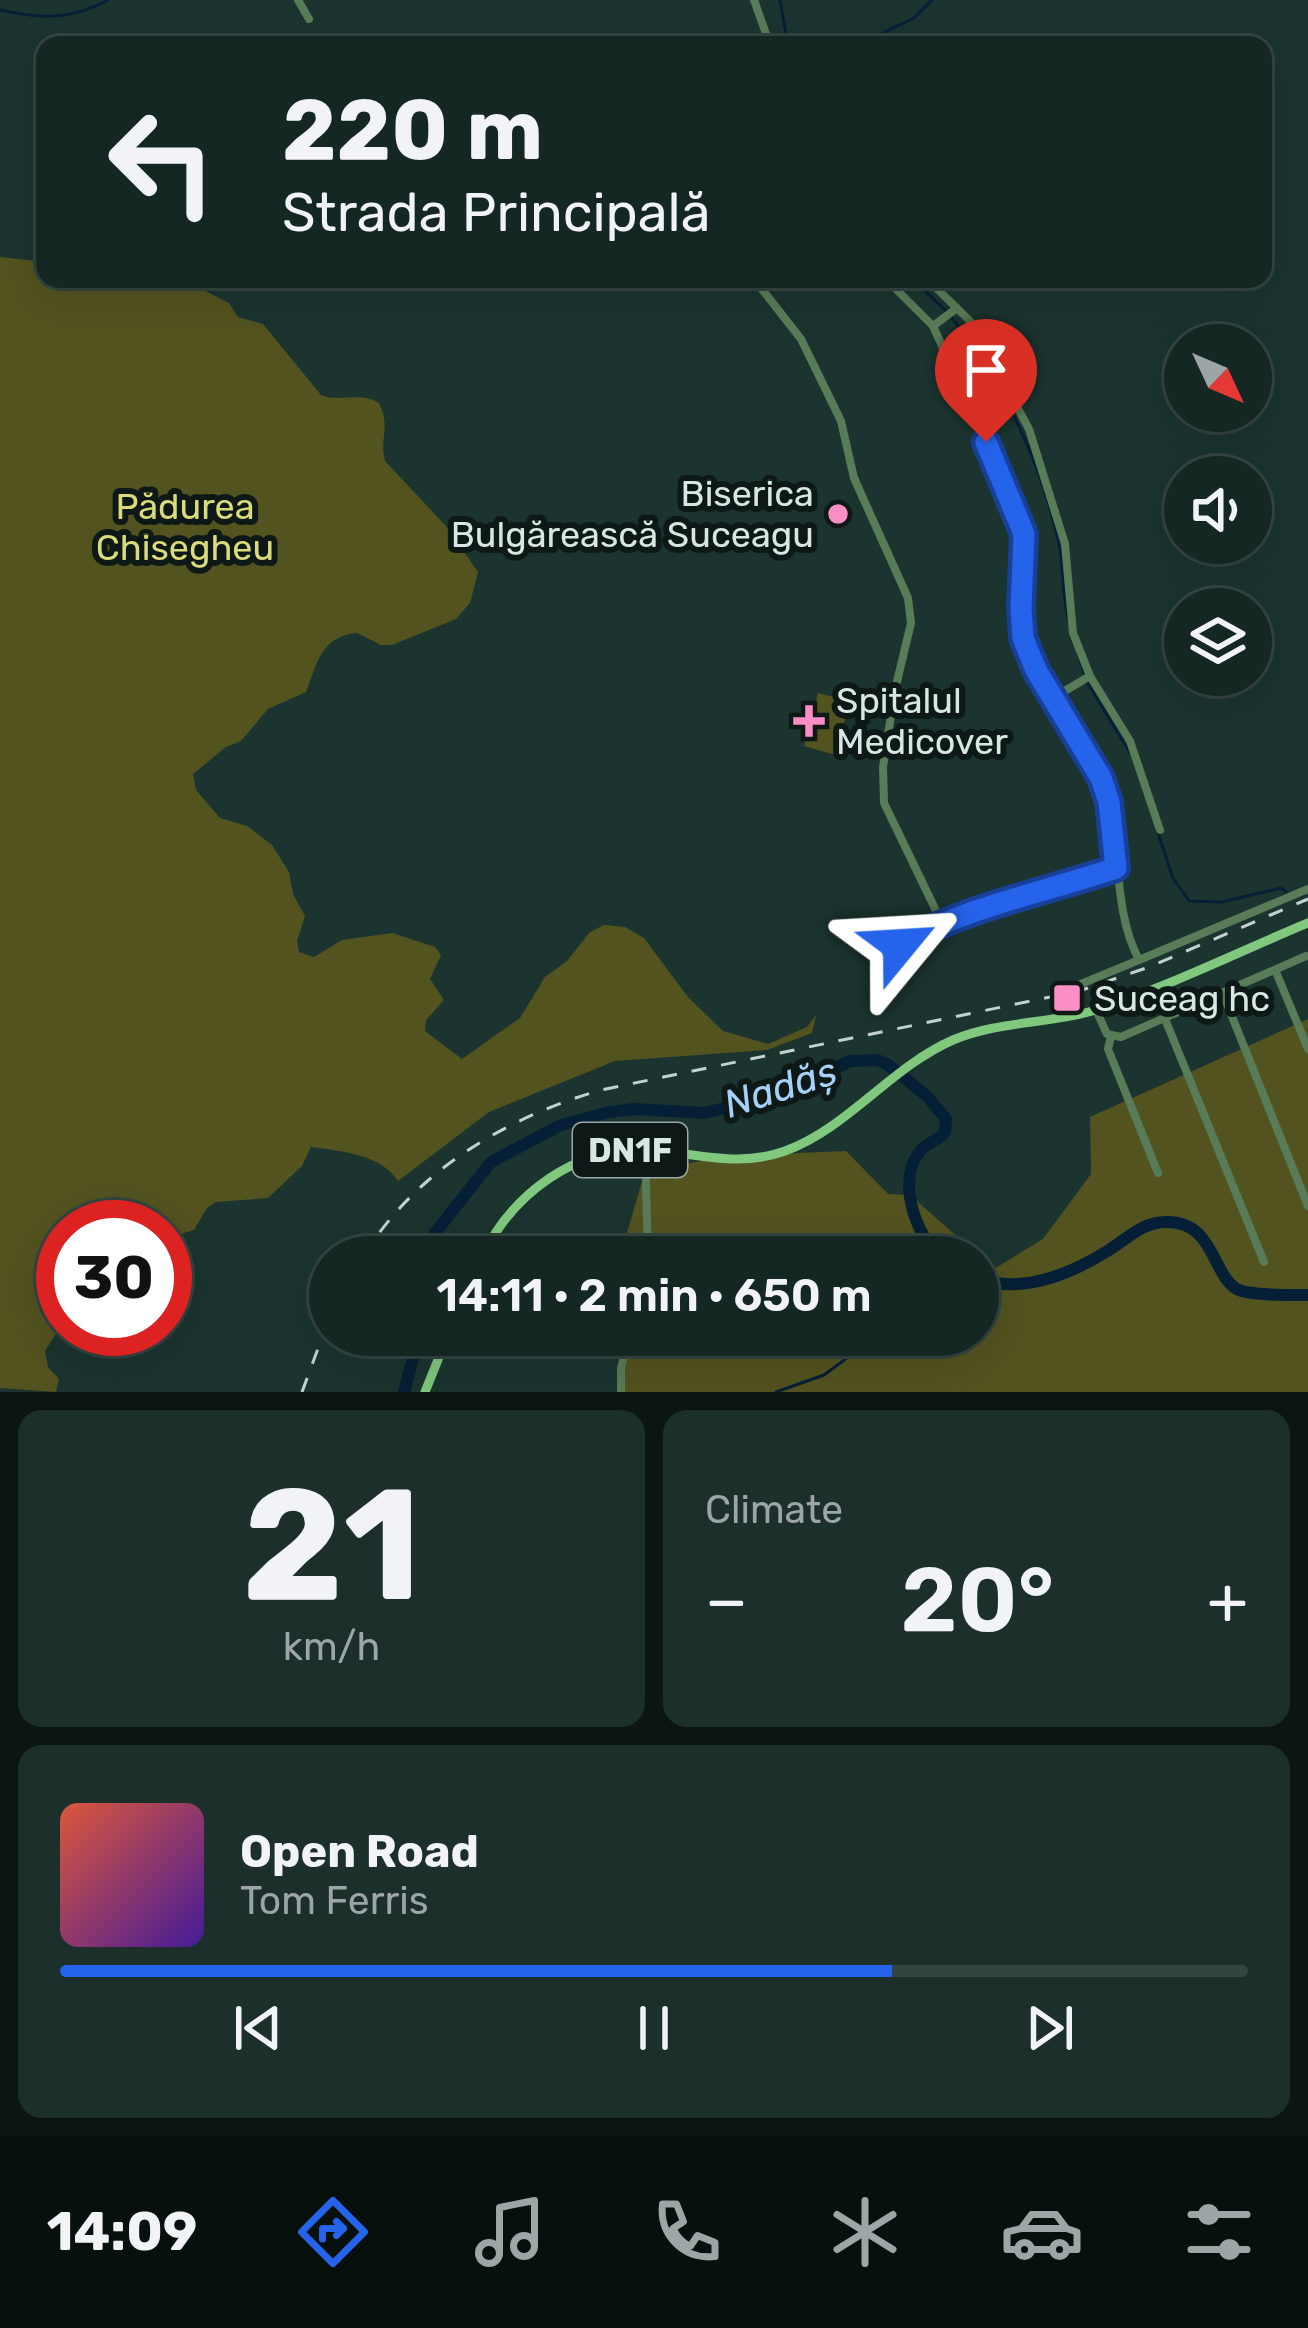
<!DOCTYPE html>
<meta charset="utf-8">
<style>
:root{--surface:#142723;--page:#1d2f2b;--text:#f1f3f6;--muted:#9da5a6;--line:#334441;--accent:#2563eb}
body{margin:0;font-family:Rubik,sans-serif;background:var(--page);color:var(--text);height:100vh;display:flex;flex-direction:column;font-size:45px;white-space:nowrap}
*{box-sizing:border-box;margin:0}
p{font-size:39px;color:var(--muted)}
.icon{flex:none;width:66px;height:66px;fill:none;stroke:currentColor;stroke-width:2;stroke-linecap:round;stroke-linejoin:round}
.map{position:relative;height:1392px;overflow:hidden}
.sheet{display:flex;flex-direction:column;gap:18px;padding:18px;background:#0b1513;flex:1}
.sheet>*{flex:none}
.banner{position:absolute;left:36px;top:36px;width:1236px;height:252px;border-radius:24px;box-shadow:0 12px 48px #0002,0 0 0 3px var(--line);background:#142723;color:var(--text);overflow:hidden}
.needle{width:78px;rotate:134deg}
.buttons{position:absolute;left:1164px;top:324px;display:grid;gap:24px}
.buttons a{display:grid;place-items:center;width:108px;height:108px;border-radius:50%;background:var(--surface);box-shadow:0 12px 48px #0002,0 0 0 3px var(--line);font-size:60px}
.speed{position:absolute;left:36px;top:1200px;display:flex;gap:24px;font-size:60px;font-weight:700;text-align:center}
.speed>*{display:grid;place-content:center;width:156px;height:156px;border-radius:50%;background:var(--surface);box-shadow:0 12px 48px #0002,0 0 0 3px var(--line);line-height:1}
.speed .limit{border:18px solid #d22;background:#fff;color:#111}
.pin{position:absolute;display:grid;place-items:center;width:102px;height:102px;color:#fff;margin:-123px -51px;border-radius:50% 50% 50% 0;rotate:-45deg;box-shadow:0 0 12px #0007}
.pin .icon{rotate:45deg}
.me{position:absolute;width:132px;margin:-66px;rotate:63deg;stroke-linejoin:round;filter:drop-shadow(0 0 9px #0008)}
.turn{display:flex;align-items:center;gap:42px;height:252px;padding:0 48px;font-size:54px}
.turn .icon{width:156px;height:156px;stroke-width:2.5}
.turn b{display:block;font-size:84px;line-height:102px}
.big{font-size:90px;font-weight:600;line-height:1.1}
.sheet .card{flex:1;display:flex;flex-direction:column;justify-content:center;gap:18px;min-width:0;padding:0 42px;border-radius:24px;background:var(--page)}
.sheet .dial{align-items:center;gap:0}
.dial b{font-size:156px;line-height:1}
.song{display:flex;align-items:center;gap:36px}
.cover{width:144px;height:144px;border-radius:18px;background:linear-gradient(135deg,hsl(10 70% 55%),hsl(260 70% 35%))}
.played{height:12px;border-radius:6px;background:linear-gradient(90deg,var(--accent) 70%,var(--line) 70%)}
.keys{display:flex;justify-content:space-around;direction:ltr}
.heat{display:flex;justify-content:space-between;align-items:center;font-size:66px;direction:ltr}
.sheet .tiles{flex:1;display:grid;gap:18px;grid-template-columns:1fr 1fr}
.card:last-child{grid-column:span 2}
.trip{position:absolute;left:309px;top:1236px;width:690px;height:120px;border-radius:60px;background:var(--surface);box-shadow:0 12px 48px #0002,0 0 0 3px var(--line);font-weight:600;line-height:120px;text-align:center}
.tabs{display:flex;height:192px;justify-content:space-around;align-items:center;background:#08100e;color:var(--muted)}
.tabs .icon{width:84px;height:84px}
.tabs .on{color:var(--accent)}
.tabs b{font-size:54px;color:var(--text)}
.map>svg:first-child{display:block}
.green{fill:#535320}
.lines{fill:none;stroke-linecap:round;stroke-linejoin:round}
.stream{stroke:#052036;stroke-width:3}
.river{stroke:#052036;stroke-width:12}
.minor{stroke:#597c58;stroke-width:8}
.major{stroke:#7fc87e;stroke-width:9}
.rail{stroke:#c2d2ce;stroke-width:3;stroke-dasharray:15 15;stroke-linecap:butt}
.route-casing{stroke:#184099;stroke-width:30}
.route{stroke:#2563eb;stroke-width:21}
.poi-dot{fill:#fb8fc5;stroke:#0e1917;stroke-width:4.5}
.labels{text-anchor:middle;stroke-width:12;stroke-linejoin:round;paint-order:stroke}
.shield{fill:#0e1917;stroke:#9ba9a6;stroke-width:3}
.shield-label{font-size:33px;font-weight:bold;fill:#d8e7e3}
.poi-label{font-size:36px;fill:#d8e7e3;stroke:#0e1917;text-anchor:start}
.park-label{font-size:36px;fill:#dadb7b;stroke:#0e1917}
.water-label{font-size:39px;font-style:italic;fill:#a5d0f8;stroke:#0e1917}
</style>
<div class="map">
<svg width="1308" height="1392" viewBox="0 0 1308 1392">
<rect width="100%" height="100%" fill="#1b342f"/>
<!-- green -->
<path class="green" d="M0,257L45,262V279H182L229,303L238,317L263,324L321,395C341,403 359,391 379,403C391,427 379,439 385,461L445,525L478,572L470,603L456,619L392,645H381L357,633C321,636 317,664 306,692L268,709L241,741L226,747L193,774L196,790L220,818L247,826L272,845L289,872L293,894L305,916L297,941L299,952L314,957L342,940L392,933L435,947L441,955L430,979L444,1000L426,1020L425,1031L462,1059L520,1018L545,977L567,961L590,932L604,925L625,927L644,938L688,997L723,1031L768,1044L807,1027L816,1015L812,1033L767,1050L615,1061L489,1112L398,1181C381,1154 340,1151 311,1147L302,1166L268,1198L216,1202L207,1208L194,1230L165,1239V1227H63V1323L45,1351L48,1367L59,1379L56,1392L0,1388Z
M818,693L850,701L835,755L804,746Z
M1308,1019V1392H623L621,1335H978V1257H620L645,1171L728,1156L846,1151L888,1194L910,1195L994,1269L1043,1239L1091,1174L1090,1117Z"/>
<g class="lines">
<!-- stream -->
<path class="stream" d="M780,0L788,45
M0,10C39,19 73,20 108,0
M857,45L914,18L932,0
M913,279L946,311
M952,318C1003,382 1042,464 1059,544C1064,569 1062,593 1068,618
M1079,656L1087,682L1130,753
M1157,830L1173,878L1189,901L1222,902L1281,888L1286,892
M776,1392L824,1375L878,1335"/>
<!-- river -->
<path class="river" d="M416,1257L491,1162L561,1125L609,1112L634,1109L704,1113L781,1095L850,1061L877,1060L887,1064L927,1096L946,1119L945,1132C938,1141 930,1141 922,1149C895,1178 915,1234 940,1257
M978,1279C1023,1294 1071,1274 1109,1250C1127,1239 1142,1222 1166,1222C1213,1221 1212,1272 1235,1288C1246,1296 1293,1295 1308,1295
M404,1392L419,1335"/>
<!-- minor -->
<path class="minor" d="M298,0L309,19
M754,0L770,45
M575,45C599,40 626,34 650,45
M754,279L801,339L841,421L854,478L908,598L911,623L895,690L883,767L884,803L941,921
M886,279L933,326L1021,520C1032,558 1016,594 1022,631C1032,690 1086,732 1105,787C1123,843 1111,907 1139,960L1308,889
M927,279L970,321L1029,429L1065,544L1073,633L1090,676L1130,741L1160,830
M933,326L957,308
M1053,698L1090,676
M900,945C964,907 1045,893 1116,868
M1276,972L1308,1049
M1076,986L1139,960
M1223,994L1308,1206
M1096,1010L1107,1034L1121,1037L1306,956
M1165,1019L1264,1262
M1111,1036L1108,1049L1158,1173
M645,1149L648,1257
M621,1392V1368L630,1335"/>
<!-- major -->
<path class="major" d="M482,1257C512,1194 577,1145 649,1150C697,1153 738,1168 785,1151C848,1128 891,1067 953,1040C998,1021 1049,1024 1096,1010C1168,987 1238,952 1308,923
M425,1392L448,1335"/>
<!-- rail -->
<path class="rail" d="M363,1257C415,1171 507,1117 601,1090L1079,991L1149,967L1308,899
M302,1392L330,1316"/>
</g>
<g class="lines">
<!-- route casing -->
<g class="route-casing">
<path id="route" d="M900,945C961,908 1046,892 1116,868L1109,802L1101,778L1036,670L1023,638L1021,608L1024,534L986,442"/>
</g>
<!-- route -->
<use href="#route" class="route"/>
</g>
<!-- markers -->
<g class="poi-dot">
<circle cx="838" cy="514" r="12"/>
<path d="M803 703h12v12h12v12h-12v12h-12v-12h-12v-12h12z"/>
<rect x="1052" y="983" width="30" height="30" rx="6"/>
</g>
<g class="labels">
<!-- shield labels -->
<rect class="shield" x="573" y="1123" width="114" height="54" rx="9"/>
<g class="shield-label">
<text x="630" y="1162">DN1F</text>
</g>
<!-- poi labels -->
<g class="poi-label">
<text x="814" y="506" text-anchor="end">Biserica<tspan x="814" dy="41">Bulgărească Suceagu</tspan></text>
<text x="836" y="713">Spitalul<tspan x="836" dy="41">Medicover</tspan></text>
<text x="1094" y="1011">Suceag hc</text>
</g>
<!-- park labels -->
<g class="park-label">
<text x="185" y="519">Pădurea<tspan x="185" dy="41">Chisegheu</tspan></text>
</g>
<!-- water labels -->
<g class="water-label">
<text transform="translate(780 1087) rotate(-18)" y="14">Nadăș</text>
</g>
</g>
</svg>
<div class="buttons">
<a><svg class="needle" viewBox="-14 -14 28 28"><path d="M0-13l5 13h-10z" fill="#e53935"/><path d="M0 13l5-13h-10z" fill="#9da5a6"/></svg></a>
<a><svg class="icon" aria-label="sound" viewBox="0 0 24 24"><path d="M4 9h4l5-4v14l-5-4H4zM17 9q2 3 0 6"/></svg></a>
<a><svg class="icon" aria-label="layers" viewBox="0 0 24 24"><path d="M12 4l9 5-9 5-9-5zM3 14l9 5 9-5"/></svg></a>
</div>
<div class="speed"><div class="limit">30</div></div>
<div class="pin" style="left:986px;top:442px;background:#d93025"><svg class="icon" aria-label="arrive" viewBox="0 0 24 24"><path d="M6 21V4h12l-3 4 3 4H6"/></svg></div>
<svg class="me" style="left:900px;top:945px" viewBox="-20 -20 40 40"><path d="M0-17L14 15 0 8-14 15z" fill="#2563eb" stroke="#fff" stroke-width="4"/></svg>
<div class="trip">14:11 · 2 min · 650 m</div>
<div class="banner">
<div class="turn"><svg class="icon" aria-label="left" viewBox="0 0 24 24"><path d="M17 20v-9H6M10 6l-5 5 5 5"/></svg><div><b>220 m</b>Strada Principală</div></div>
</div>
</div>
<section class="sheet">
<div class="tiles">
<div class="card dial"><b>21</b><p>km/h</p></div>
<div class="card"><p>Climate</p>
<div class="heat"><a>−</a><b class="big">20°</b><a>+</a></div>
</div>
<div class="card">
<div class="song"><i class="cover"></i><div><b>Open Road</b><p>Tom Ferris</p></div></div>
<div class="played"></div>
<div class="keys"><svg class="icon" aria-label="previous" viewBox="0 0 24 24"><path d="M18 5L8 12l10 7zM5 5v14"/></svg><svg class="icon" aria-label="pause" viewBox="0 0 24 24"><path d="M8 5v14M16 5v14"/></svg><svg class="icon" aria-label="next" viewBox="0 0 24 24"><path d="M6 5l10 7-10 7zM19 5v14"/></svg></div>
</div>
</div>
</section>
<nav class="tabs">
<b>14:09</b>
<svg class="icon on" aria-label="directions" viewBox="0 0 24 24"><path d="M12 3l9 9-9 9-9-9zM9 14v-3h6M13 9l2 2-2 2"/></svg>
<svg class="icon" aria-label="music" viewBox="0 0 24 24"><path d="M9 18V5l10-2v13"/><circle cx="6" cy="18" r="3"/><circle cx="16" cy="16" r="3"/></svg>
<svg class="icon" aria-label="phone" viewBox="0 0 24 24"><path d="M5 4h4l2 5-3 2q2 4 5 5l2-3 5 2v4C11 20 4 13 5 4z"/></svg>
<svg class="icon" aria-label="climate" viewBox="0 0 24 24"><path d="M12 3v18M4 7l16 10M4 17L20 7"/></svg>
<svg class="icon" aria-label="car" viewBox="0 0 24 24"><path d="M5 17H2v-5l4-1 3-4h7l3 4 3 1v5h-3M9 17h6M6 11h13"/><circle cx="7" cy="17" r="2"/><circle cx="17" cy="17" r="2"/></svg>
<svg class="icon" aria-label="filters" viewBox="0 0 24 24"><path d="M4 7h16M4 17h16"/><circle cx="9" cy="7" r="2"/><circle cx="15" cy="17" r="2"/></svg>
</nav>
